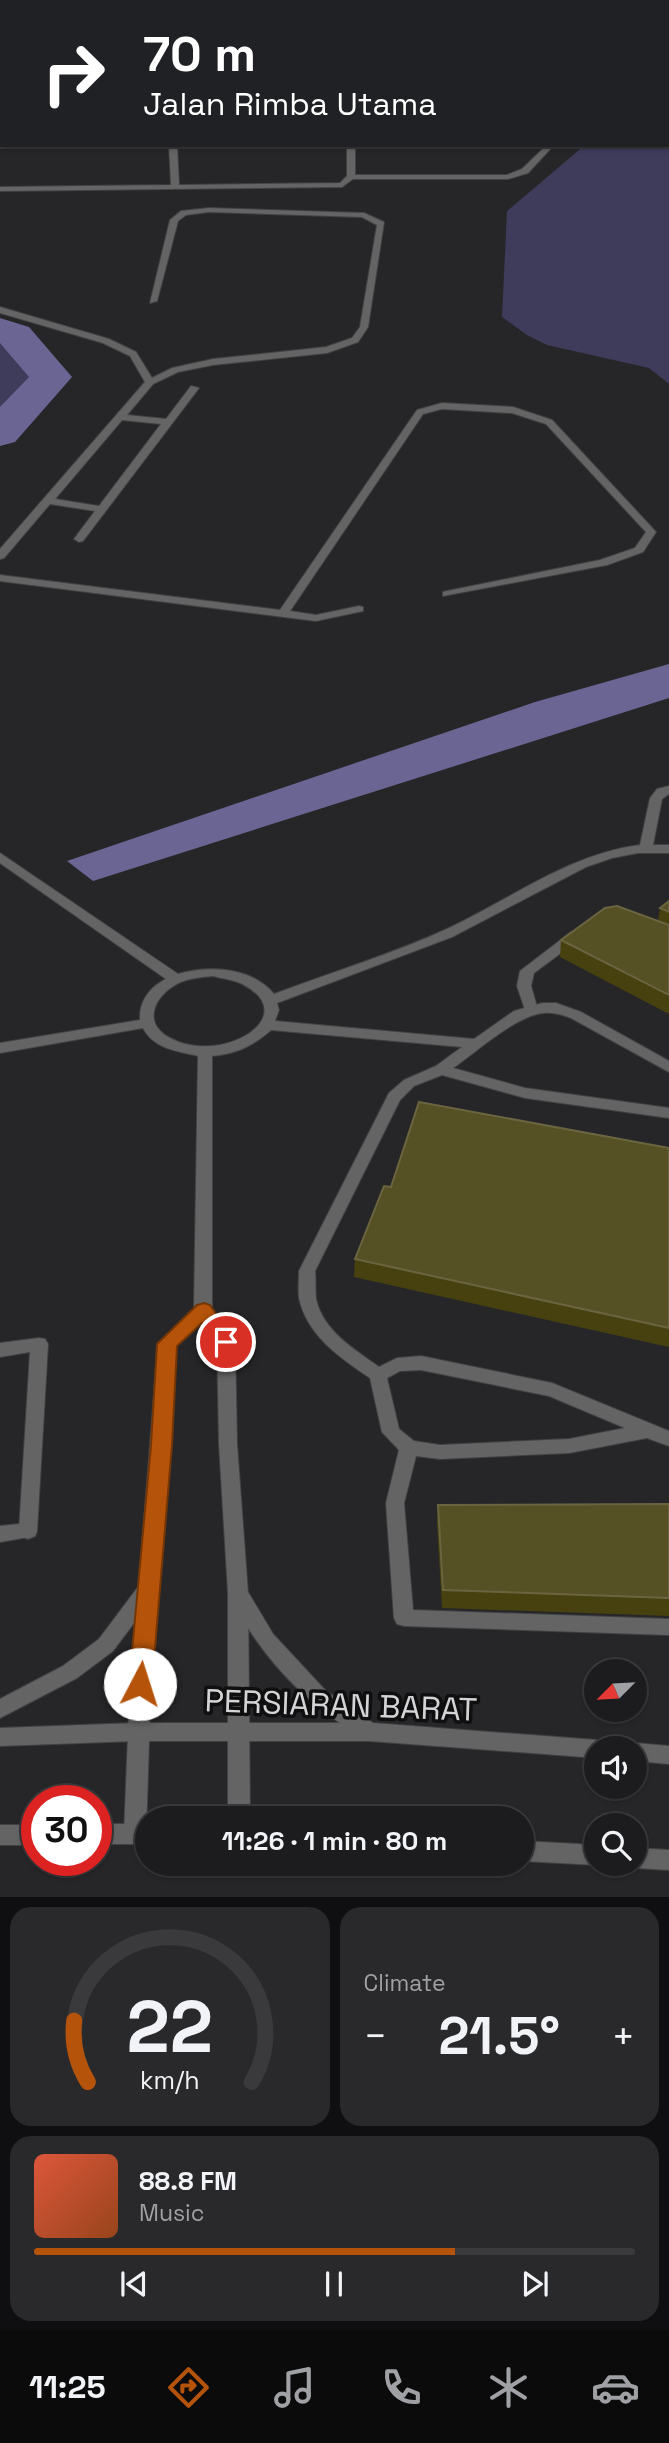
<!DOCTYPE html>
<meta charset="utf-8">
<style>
:root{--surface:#1c1c1f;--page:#29292c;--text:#f1f3f6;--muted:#a0a1a4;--line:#3a3a3d;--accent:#b45309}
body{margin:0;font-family:"Space Grotesk",sans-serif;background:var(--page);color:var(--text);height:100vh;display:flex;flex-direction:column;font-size:26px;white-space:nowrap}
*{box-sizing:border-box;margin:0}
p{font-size:23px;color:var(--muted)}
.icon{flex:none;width:38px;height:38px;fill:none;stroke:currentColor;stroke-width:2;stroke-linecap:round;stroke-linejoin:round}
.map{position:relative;height:1897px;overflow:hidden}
.panel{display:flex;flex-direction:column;gap:10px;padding:10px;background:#0f0f11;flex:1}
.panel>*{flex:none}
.banner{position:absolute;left:0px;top:0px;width:670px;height:147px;box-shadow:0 2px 5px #0004,0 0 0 2px var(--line);background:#202124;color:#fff;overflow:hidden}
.needle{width:46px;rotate:246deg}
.fabs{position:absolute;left:584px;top:1659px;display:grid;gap:14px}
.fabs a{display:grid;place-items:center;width:63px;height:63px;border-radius:50%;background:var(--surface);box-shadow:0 2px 5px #0004,0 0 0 2px var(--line);font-size:35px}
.speed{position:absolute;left:21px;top:1785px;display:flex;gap:14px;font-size:35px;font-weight:700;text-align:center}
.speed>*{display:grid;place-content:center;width:91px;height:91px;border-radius:50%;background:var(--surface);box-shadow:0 2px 5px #0004,0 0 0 2px var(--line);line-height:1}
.speed .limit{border:10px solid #d22;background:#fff;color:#111}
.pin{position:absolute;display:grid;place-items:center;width:60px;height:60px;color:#fff;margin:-30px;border:4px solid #fff;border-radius:50%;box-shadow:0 2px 7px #0007}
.me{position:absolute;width:77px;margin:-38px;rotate:5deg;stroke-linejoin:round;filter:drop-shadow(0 0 5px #0008)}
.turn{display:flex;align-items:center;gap:24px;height:147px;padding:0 28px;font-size:32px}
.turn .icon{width:91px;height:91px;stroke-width:2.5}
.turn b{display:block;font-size:49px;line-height:60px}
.big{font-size:52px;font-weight:600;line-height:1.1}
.panel .tile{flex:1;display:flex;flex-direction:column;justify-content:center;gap:10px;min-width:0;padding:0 24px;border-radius:21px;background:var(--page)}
.panel .dial{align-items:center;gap:0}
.dial svg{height:182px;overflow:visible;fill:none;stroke:var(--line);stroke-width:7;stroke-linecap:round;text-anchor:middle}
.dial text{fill:var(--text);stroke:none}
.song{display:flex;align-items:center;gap:21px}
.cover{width:84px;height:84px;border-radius:10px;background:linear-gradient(135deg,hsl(10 70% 55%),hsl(20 70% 35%))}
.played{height:7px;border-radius:4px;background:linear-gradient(90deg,var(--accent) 70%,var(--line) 70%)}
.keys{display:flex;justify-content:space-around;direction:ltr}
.heat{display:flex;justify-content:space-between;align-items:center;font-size:38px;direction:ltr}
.panel .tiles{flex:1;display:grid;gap:10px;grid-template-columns:1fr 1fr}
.tile:last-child{grid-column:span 2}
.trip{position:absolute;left:135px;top:1806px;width:399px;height:70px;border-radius:35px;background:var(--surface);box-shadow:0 2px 5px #0004,0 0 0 2px var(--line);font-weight:600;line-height:70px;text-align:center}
.dock{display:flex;height:112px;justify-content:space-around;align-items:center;background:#0b0b0c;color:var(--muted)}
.dock .icon{width:49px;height:49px}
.dock .current{color:var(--accent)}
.dock b{font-size:32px;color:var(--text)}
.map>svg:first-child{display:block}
.green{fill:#3f3b5b}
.water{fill:#6a6592}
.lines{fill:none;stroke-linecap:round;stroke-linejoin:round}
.river{fill:#6a6592;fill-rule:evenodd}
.service-casing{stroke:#424245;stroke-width:2}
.minor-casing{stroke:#424245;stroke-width:2}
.tertiary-casing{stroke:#424245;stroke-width:2}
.service{fill:#646465;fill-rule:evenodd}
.minor{fill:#646465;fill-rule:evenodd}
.tertiary{fill:#646465;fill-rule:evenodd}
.wall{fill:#47410f}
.building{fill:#565124;stroke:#6a6540;stroke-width:2}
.route{fill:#b45309;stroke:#753606;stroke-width:2}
.labels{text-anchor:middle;stroke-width:7;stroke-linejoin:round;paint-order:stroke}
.near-street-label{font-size:32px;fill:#d4d3d6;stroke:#0f0f10}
</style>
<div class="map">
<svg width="669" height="1897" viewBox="0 0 669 1897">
<rect width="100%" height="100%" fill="#262629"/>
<!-- green -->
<path class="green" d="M669,90V384L649,368L547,345L527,335L502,317L507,211L585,145H668Z
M0,330L15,335L51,377L0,433Z"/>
<!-- water -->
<path class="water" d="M669,664V698L93,881L67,861L535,702Z"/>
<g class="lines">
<!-- river -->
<path class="river" d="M0,318L29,327L72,377L15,442L0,446V407L29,377L0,343Z"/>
<!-- service casing -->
<g class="service-casing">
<path id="service" d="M576,931L583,935L581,938L534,973L531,986L538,1010L536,1013H526L517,986L520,971L571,932Z
M39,1338L45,1339L48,1344L37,1531L35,1536L28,1539L21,1536L19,1531L30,1352L0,1357V1343Z"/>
</g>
<!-- minor casing -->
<g class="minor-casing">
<path id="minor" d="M69,0H75L68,2Z
M147,0H153L146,2Z
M295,0H301L294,2Z
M448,0H454L446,2Z
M616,0H623L614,2Z
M0,7H2V11H0Z
M0,24L2,25V30L0,29Z
M668,56H669V60H668Z
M668,74H669V78H668Z
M0,93H2V98H0Z
M169,145H177L179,185L340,183L347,176V145H355V175H507L522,169L547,145H554L528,173L508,179H353L342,187L0,191V187L171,185Z
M209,208L364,213L384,222L368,327L358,342L327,353L213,365L178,372L153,384L127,415L166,419L191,386L199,388L83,541L79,542L74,539L95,511L50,504L4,558L0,559V549L145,382L130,356L103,343L0,313V307L109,339L136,352L152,378L172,368L213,359L326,347L352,338L360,327L377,225L362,217L209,212L186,215L178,221L157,301L150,303L170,220L181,211ZM122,420L161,424L99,506L55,499Z
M442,403L513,407L552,420L656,532L643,552L607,565L443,596V592L447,591L600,560L635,548L646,532L546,424L512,413L442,409L423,414L290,611L316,615L359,606L363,607V611L316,621L0,581V575L280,610L417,410Z
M669,786V794L662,799L653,845H669V853H638L612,858L586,867L452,937L277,1003L279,1010L275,1021L474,1039L514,1011L542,1003H556L581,1012L669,1061V1072L571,1018C562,1015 554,1012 544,1013C517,1015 476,1052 453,1068L525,1088L669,1108V1118L525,1098L442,1075L414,1086L400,1100L315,1271C316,1280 315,1290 316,1299C323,1331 354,1349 379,1367L397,1358L421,1356L552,1383L669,1431V1446L647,1438L569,1453L440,1459L416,1456L404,1503L413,1610L669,1619V1635L404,1626L397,1624L394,1618L386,1503L399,1450L382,1432L370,1378C341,1358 307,1336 299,1298C298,1289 299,1280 299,1271L389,1093L404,1080L436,1066L462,1047L271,1030C253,1046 236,1054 212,1056V1309L235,1341L237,1444L248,1593L250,1818H228V1593L219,1444L217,1342L202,1321L176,1346L150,1711L146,1834L143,1841L135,1844L127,1841L124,1834L129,1711L158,1344L194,1308L198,1056C177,1051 154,1049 143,1028L0,1053V1043L140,1020C139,1001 150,987 166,979L0,863V853L178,974C209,965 252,967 274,994C332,972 393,954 449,928C513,898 569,854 640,845L650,798L657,789ZM213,976C223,979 236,980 244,985C303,1017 221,1066 170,1038C140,1022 156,993 181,982C191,978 202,977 213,976ZM421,1370L549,1396L625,1428L569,1439L440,1445L414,1441L399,1429L387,1378L400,1371Z
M28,1523L35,1526L37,1531L35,1536L0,1542V1526Z"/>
</g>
<!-- tertiary casing -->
<g class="tertiary-casing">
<path id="tertiary" d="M148,1581L155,1583L158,1589L155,1595L113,1651L77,1678L0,1718V1699L63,1666L99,1639L141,1583Z
M238,1585L245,1587L273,1634L326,1691L373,1723L597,1740L604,1742L607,1748H597V1758L369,1741H136L0,1746V1728L136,1723H340C292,1690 254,1645 228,1593L231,1587Z
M635,1743L669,1746V1764L635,1761V1748H626Z
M96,1824H147V1844H96Z
M0,1825H37V1845H0Z
M522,1841L597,1845V1864H600L597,1865L522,1861Z
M635,1848L669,1850V1870L635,1868L627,1865L635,1864Z"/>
</g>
<!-- service -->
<use href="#service" class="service"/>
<!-- minor -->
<use href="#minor" class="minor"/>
<!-- tertiary -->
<use href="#tertiary" class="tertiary"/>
</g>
<!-- wall -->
<path class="wall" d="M669,901V1014L560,957L561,940L658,921L660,908Z
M669,1148V1347L354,1277L355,1259L391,1187Z
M669,1504V1616L442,1608L437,1523L438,1505Z"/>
<!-- building -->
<path class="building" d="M669,901V912L660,908Z
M617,906L669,925V995L561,940L605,908Z
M419,1102L669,1148V1328L355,1259L384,1186L391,1187Z
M669,1504V1598L443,1590L438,1505Z"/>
<!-- route -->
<path class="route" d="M204,1303L210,1305L236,1342L233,1347C217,1352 210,1335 202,1323L177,1346L172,1445L152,1684L148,1691L140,1694L132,1691L129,1684L151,1445L157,1344L197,1305Z"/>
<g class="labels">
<!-- near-street labels -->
<g class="near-street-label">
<text transform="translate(341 1705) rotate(2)" y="11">PERSIARAN BARAT</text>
</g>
</g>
</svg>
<div class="fabs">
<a><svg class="needle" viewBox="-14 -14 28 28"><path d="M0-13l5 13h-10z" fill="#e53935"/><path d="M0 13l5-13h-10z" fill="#a0a1a4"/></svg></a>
<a><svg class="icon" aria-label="sound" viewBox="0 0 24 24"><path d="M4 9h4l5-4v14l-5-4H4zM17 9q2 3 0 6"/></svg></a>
<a><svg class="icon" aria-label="search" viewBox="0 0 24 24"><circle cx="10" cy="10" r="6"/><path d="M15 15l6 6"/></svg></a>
</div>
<div class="speed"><div class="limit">30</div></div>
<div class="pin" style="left:226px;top:1342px;background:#d93025"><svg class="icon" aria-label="arrive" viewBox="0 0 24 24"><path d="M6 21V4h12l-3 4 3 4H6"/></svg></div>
<svg class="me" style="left:140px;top:1684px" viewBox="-20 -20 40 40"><circle r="19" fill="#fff"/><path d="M0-13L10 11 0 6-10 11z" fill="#b45309"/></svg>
<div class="trip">11:26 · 1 min · 80 m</div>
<div class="banner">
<div class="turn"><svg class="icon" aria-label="right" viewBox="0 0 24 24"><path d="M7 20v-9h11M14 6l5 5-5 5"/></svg><div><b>70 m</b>Jalan Rimba Utama</div></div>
</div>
</div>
<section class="panel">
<div class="tiles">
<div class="tile dial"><svg viewBox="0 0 100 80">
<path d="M14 69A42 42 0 1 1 86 69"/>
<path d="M14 69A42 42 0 0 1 8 42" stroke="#b45309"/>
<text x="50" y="56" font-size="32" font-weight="700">22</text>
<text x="50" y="72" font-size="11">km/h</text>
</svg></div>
<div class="tile"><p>Climate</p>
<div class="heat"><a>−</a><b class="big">21.5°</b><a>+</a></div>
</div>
<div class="tile">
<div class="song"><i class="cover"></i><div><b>88.8 FM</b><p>Music</p></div></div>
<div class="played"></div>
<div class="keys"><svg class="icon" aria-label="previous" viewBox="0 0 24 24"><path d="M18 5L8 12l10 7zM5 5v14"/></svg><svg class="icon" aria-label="pause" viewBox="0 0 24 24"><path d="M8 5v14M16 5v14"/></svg><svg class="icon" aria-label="next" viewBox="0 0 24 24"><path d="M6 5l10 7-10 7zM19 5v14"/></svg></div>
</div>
</div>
</section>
<nav class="dock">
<b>11:25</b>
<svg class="icon current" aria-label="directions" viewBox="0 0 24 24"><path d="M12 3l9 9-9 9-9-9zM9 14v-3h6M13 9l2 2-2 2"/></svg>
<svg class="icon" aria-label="music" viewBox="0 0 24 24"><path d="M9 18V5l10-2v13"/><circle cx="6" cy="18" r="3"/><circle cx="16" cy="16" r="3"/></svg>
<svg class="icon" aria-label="phone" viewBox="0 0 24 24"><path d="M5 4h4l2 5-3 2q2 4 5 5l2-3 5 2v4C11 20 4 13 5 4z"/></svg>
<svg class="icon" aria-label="climate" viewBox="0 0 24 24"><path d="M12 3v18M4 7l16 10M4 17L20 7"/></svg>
<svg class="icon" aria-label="car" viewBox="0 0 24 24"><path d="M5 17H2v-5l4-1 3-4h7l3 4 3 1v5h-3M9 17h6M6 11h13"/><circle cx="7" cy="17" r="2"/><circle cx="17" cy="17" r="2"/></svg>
</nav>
